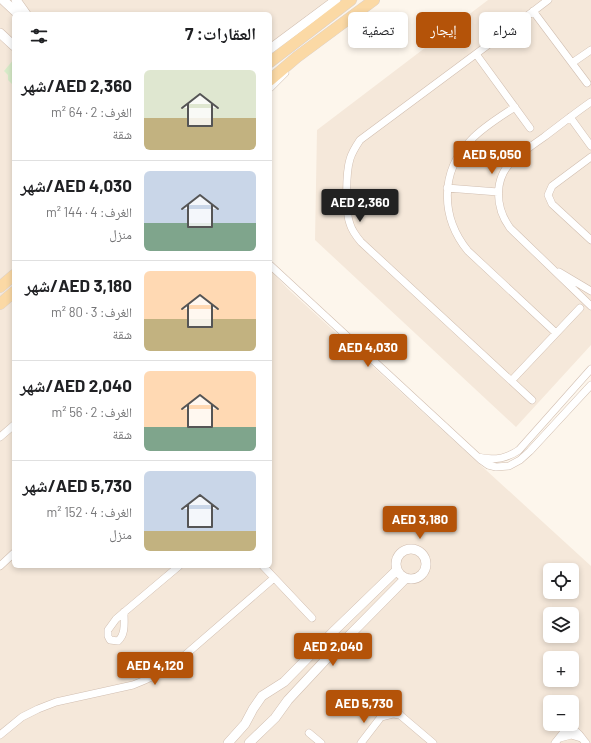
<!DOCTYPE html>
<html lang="ar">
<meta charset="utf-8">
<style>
body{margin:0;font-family:Barlow,"Noto Naskh Arabic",sans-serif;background:#f6f6f6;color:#202124;direction:rtl;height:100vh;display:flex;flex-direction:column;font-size:15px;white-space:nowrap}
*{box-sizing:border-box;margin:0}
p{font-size:13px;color:#757577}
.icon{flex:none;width:22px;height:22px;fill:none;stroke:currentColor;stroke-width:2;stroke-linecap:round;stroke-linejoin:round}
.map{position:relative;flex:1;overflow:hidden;direction:ltr}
.drawer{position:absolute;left:12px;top:12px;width:260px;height:556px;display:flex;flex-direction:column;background:#fff;border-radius:6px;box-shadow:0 2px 6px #0003;direction:rtl}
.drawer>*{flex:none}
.hud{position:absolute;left:284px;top:12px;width:247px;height:36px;direction:rtl;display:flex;gap:8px}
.buttons{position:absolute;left:543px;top:563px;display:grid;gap:8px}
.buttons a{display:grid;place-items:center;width:36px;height:36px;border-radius:6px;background:#fff;box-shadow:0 2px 6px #0003;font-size:20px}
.price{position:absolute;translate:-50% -34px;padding:0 9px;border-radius:4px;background:#b45309;color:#fff;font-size:13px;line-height:26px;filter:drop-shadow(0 1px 2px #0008)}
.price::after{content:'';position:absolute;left:50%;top:24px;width:12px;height:9px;margin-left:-6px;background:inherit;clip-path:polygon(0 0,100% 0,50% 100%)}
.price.on{background:#222;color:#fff}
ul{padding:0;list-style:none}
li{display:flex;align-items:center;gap:12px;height:100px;padding:0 16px}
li+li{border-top:1px solid #e0e0e0}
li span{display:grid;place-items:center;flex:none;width:112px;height:80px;border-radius:6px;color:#555}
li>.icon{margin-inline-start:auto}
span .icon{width:48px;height:48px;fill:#fffc;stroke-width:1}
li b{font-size:17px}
h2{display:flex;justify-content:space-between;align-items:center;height:48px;padding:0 16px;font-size:17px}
.pill{padding:0 14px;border-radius:6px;background:#fff;box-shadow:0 2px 6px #0003;font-size:14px;line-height:36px}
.pill.on{background:#b45309;color:#fff}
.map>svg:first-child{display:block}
.residential{fill:#f5e8da;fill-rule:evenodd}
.green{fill:#d8ecc9}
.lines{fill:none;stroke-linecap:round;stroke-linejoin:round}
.minor-casing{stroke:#d1beb0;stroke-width:8}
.tertiary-casing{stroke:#d1beb0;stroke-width:10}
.primary-casing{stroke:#dad1cd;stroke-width:12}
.minor{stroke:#fff;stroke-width:7}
.tertiary{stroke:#fff;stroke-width:9}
.primary{stroke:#fbd9a5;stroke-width:11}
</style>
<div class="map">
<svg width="591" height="743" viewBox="0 0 591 743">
<rect width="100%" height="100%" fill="#fdf6ec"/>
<path class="residential" d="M0,0H358L270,68V14H14V566H270V270L288,289L591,566V743H0ZM550,570H572V592H550ZM550,614H572V636H550ZM550,658H572V680H550ZM550,702H572V724H550Z
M488,0H591V345L516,427L315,240L317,130Z"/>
<path class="green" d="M14,59V86L8,80V75L4,71Z"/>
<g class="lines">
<defs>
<path id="minor" d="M533,11L587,83
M510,29L548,0
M496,39L360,140C356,146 352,152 350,159C346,172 345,211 350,224C352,231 356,236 361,242L532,400
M476,54L530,128
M572,63L591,50
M270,88L285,73
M591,102C575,113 560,125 544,137C534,144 524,151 514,159C493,178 495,207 510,228L591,306
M515,107C500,117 483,127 471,140C439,172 441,218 468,251L556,333
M570,117L591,146
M591,157L552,186L548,195L552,204L591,240
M447,188L498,192
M270,265L481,460L488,465L496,467L509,466L520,460L530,451L591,385
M559,272L591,291
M512,380L580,308
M0,437L14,425
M478,457C493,461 506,459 519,450L591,369
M0,566L14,553
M263,566L312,618
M124,612C124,622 126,634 118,641L110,640L108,636V630L116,619L179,566
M381,717L393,714L400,715
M309,733L321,743
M0,735L22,717L38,709L56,702L133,685C149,679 163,672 177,662L274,578
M560,738L571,735L581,738
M361,743L381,717L383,711L392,708L397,710L400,715L433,743
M555,743L563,733L571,729C579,731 581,738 586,743"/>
<path id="tertiary" d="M3,0L18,14
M16,0L26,14
M0,33L14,46
M270,49L336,0
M396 564a15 15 0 1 1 30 0a15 15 0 1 1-30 0Z
M228,743L245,724L253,709L262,696L284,682L335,630L397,570
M249,743L275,718L288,700L330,655L406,578"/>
<path id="primary" d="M270,62L351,0
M270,80L297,57L374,0
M0,287L14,275
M0,304L14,292"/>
</defs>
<use href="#minor" class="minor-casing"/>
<use href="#tertiary" class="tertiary-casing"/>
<use href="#primary" class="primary-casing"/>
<use href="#minor" class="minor"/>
<use href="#tertiary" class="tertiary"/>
<use href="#primary" class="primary"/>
</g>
</svg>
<div class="buttons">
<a><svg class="icon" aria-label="locate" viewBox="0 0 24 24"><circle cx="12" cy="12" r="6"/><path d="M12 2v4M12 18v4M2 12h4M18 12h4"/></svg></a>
<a><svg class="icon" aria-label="layers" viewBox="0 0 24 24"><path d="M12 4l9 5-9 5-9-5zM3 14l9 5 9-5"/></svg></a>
<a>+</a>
<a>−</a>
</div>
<b class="price" style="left:492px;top:175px">AED 5,050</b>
<b class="price on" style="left:360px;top:223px">AED 2,360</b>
<b class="price" style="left:368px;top:368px">AED 4,030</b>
<b class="price" style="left:420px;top:540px">AED 3,180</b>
<b class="price" style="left:333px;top:667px">AED 2,040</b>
<b class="price" style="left:155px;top:686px">AED 4,120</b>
<b class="price" style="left:364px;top:724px">AED 5,730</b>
<div class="hud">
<a class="pill">شراء</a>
<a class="pill on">إيجار</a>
<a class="pill">تصفية</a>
</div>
<section class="drawer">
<h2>العقارات: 7<svg class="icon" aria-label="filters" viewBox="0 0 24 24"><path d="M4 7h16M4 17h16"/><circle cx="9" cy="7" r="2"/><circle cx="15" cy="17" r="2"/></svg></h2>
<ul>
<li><span style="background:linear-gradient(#dfe7d0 60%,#c2b280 0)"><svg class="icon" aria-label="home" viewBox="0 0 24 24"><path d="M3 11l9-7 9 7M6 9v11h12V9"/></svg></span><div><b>AED 2,360/شهر</b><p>الغرف: 2 · 64 m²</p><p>شقة</p></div></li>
<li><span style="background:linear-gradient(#c9d6e8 65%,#7fa58c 0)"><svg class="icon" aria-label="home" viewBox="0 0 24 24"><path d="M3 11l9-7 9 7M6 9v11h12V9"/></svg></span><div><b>AED 4,030/شهر</b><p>الغرف: 4 · 144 m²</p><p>منزل</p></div></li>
<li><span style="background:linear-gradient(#ffd9b3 60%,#c2b280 0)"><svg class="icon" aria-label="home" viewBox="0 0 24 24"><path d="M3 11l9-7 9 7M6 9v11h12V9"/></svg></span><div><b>AED 3,180/شهر</b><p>الغرف: 3 · 80 m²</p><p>شقة</p></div></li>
<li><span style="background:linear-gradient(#ffd9b3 70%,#7fa58c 0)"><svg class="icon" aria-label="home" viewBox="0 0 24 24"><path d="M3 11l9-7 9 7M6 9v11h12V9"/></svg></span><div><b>AED 2,040/شهر</b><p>الغرف: 2 · 56 m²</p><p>شقة</p></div></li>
<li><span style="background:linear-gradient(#c9d6e8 75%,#c2b280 0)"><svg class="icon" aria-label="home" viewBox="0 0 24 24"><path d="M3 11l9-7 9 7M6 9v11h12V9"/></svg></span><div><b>AED 5,730/شهر</b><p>الغرف: 4 · 152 m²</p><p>منزل</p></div></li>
</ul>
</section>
</div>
